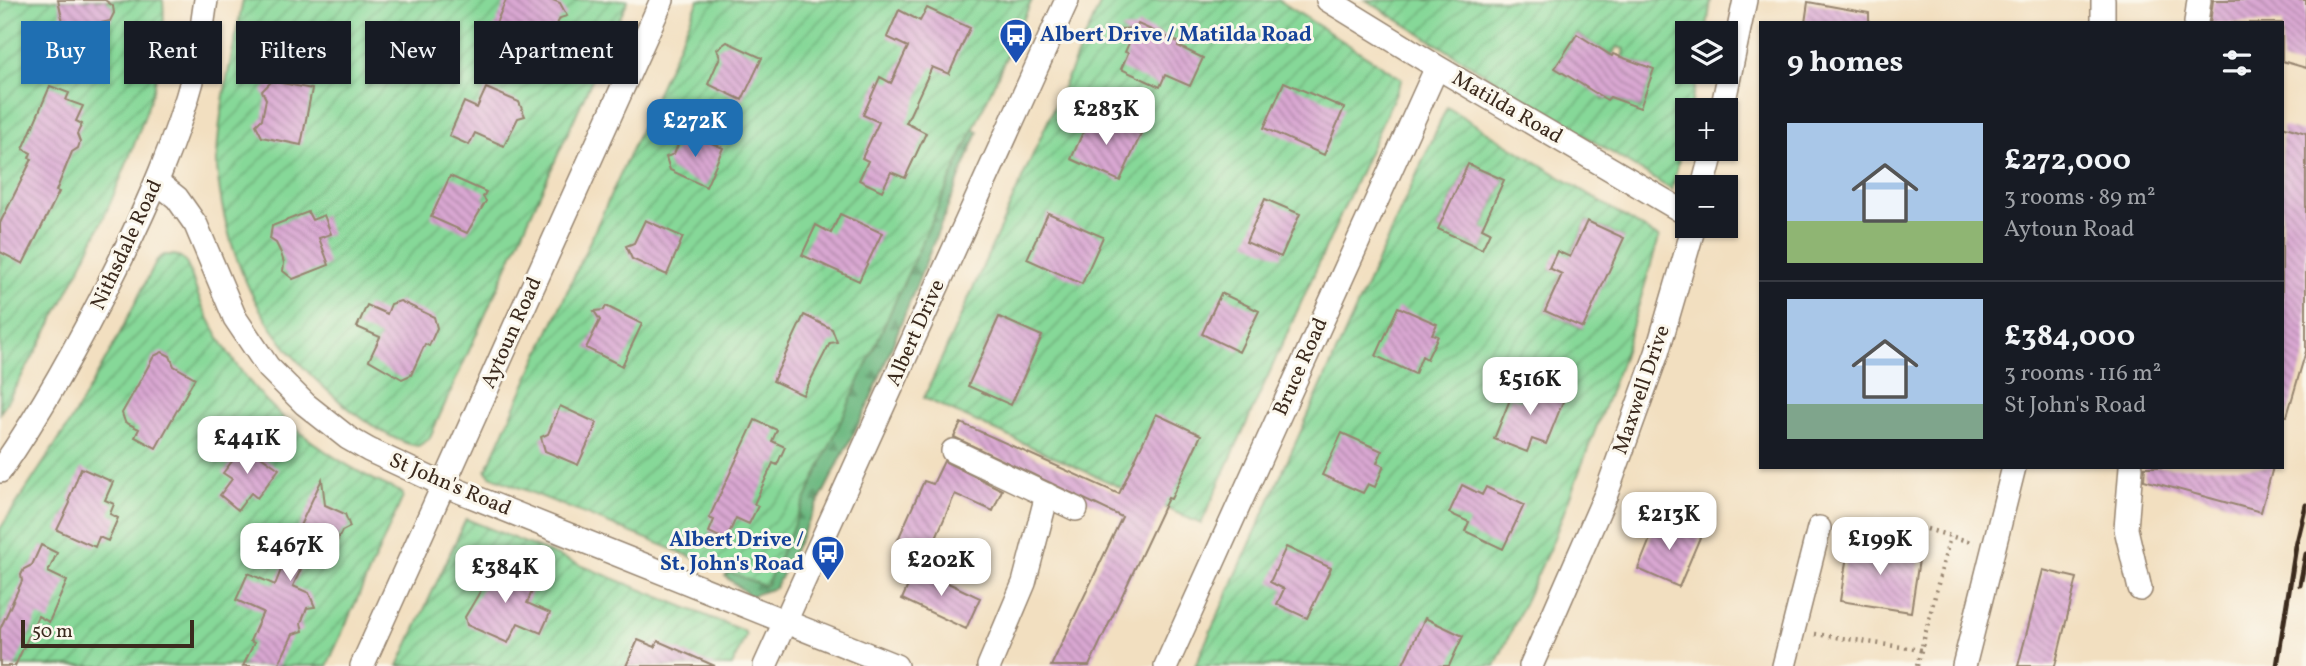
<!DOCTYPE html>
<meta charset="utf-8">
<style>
body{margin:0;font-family:Vollkorn,serif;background:#242831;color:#f1f3f6;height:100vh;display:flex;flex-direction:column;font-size:26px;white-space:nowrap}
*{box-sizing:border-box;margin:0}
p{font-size:23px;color:#9ea1a6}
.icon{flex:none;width:38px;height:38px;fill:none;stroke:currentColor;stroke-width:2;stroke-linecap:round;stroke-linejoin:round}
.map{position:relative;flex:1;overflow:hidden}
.drawer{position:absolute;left:1759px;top:21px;width:525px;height:448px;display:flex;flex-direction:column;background:#171b24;border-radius:0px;box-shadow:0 2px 5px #0004}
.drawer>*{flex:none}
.banner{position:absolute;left:21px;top:21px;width:665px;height:63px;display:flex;gap:14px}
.fabs{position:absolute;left:1675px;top:21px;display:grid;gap:14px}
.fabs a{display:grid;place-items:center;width:63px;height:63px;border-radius:0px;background:#171b24;box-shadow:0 2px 5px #0004;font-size:35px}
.scale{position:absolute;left:21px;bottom:18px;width:173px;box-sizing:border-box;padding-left:7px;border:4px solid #3b2a1e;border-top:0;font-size:19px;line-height:24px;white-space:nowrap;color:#3b2a1e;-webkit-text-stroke:5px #fbf7ec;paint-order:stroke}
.price{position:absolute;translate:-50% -60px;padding:0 16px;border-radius:14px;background:#fff;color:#222;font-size:23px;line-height:46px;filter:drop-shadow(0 2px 4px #0008)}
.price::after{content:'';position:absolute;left:50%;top:42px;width:21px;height:16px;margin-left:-10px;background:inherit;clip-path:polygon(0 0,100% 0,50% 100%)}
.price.on{background:#1f6fb2;color:#fff}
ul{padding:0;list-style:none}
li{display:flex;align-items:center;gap:21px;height:175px;padding:0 28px}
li+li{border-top:2px solid #363941}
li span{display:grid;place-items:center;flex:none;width:196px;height:140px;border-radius:0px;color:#555}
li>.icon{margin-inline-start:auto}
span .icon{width:84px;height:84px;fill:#fffc;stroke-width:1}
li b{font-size:30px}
h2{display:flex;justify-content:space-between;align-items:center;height:84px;padding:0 28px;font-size:30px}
.pill{padding:0 24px;border-radius:0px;background:#171b24;box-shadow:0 2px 5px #0004;font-size:24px;line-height:63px}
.pill.on{background:#1f6fb2;color:#fff}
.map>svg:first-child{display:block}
.forest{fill:url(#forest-firs);stroke:#54714f;stroke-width:2}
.garden{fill:url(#garden-furrows);stroke:#60815b;stroke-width:2;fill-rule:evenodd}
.building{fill:url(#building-back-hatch)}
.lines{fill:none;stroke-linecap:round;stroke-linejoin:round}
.minor-casing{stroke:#96846f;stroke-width:26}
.path{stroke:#96846f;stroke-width:4.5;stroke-dasharray:2 5;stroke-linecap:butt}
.minor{stroke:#fff;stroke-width:23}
.rail{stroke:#3b2a1e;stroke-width:5}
.labels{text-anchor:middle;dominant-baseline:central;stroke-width:6;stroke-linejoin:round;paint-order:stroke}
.transit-label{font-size:21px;font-weight:bold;fill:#164399;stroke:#fbf7ec;text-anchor:start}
.street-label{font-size:21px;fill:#3b2a1e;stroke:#fbf7ec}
</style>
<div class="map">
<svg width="2306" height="666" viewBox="0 0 2306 666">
<defs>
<pattern id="forest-firs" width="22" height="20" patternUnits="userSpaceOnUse" patternTransform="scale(1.75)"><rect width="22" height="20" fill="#6cb880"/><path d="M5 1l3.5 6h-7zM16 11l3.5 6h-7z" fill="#5a9668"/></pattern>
<pattern id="garden-furrows" width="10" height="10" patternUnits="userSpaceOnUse" patternTransform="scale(1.75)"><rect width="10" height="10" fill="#86d898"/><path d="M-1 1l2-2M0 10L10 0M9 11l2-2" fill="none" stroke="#6faf7b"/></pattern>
<pattern id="building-back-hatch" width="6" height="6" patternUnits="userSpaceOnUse" patternTransform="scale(1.75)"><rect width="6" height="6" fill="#d9a7d2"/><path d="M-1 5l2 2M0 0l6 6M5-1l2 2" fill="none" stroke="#b188aa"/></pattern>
</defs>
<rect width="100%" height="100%" fill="#fbf7ec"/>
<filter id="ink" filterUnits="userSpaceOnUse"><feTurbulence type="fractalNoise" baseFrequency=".0143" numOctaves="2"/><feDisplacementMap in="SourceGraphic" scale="14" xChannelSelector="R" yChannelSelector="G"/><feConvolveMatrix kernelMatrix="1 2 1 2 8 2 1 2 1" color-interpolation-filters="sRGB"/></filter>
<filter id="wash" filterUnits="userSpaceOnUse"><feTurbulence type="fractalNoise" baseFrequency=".00686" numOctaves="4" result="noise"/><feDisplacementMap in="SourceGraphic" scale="28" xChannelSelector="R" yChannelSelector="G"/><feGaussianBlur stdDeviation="1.57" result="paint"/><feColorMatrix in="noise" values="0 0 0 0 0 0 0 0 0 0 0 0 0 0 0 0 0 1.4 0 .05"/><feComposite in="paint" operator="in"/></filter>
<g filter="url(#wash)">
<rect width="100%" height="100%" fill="#f2dfc0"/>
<path class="forest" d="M961,118L978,132L869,403L775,588L750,596L725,576L766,542Z"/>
<path class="garden" d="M0,0H163C168,63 145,118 122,175C88,258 46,337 0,413Z
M243,0H628L429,439L418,446C390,442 349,410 328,391C270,340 237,281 222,205C220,190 216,173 217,158C219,105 233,52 243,0Z
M699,0H1032L767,584L764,586L490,476L486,471Z
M1102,0H1278L1402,79L1201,524L924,398ZM999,317L1042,336L1011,405L968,385Z
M1366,0H1711L1706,33H1687V72H1698L1690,110H1687V122L1672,190ZM1577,34L1612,56L1617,47L1625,49L1623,58L1653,69L1640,108L1610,97L1607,100L1603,99L1601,94L1555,68Z
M1447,107L1659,238L1622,360L1552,543L1495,666H1195ZM1468,164L1504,180L1482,228L1490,233L1482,249L1438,229ZM1587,221L1623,238L1582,328L1545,311L1562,274L1550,268L1570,257Z
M164,255C171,255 179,254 184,260C191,269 194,285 198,295C205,314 215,331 225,348C267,414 329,462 401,492L403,494L402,499L327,666H0V529L69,424L115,343L157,260Z
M466,519L744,631L746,635L732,666H398Z"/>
<g id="blocks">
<path class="building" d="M58,0H105L113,6L114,13L110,21L65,31Z
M506,0H553L560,3L567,16L560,18L546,47L516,33L510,46L490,37Z
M2213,0H2306V68L2282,61V23H2210Z
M1808,2L1869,13V23H1805Z
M927,8L970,28L949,74L932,67L906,123L926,133L905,178L891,172L882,191L859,180L868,161L862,158L879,122L863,115L880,77L891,83L908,47L887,37L899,10L920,21Z
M1138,24L1180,43L1178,46L1203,58L1190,86L1165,75L1160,87L1121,69L1128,53L1125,52L1130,41L1121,29L1136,28Z
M1577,34L1612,56L1613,54L1654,69L1640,108L1610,97L1607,100L1555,68Z
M727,42L762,58L742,100L708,84L720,57L717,49Z
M272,81L312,89L301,145L262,137L256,125L262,119L266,99L262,91Z
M1284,82L1344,108L1324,155L1264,128Z
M50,86L69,93L66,100L83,106L76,121L82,124L77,134L80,142L78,148L72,152L56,191L59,192L23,264L0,252V223L32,159L29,158L31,153L23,149Z
M486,88L519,102L525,116L518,118L504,146L475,133L469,145L449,136L464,102L477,108Z
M1092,112L1141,134L1120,181L1071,159Z
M2282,126L2306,133V351L2287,416H2282Z
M684,131L723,148L706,187L670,170L666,157L674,154Z
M1468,164L1504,180L1482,228L1490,232L1482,249L1438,229Z
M450,176L486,192L483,197L486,201L467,233L431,217Z
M1265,199L1300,214L1281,257L1246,242Z
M308,212L312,220L324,215L331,234L319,238L329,265L293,279L283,271L284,263L281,253L276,243L270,239L272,226Z
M1048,213L1103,237L1082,284L1027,259Z
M840,214L882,233L859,281L802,255L816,225L831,233Z
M645,220L683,237L667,275L632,259L626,246L634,243Z
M1587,221L1624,238L1583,328L1545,311L1562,274L1549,268L1557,251L1570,257Z
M1221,293L1259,311L1239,352L1202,334Z
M400,301L434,317L437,328L429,346L425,344L411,375L402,379L369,360L380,337L357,327L367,305L387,314L391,304Z
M606,306L642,324L622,366L586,348L600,320L594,311L604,310Z
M1398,307L1437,324L1432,334L1438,336L1427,359L1422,356L1415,374L1376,356Z
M804,315L832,329L837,342L830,343L803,395L773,381Z
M999,317L1042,336L1011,405L968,386Z
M162,352L170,356L174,366L195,378L156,448L135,437L139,429L125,422L122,413L154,356Z
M1529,379L1566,394L1546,444L1532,439L1527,452L1494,439L1511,397L1521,401Z
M560,406L597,423L578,465L545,451L541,437L548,434Z
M1156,414L1201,435L1171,499L1168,498L1089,666H1051L1122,517L954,437L961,423L1119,494Z
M755,420L777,430L772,441L785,447L777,465L773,463L754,504L758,506L749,524L736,518L726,540L709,532L714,520L709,518Z
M1342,433L1382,451L1377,463L1384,466L1375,487L1368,484L1363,493L1322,475Z
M257,444L258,454L279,469L257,498L251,493L238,510L220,495L232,479L223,473L244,446Z
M944,461L1002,490L993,511L955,494L927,558L896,544L924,481L933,484Z
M2145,467H2273L2261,512L2144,480Z
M81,468L113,482L105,500L114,504L110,514L118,518L108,541L99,537L95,547L57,530L70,503L69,499Z
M322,479L325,505L345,514L350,527L342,531L330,556L311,548L293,586L309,593L315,607L307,608L301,623L303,631L293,634L278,666H243L254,643L250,641L263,612L236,600L248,573L275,585L288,552L277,547L286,528L297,532Z
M1462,485L1482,495L1486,487L1524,505L1503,549L1465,531L1469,522L1449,513Z
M1659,517L1701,535L1679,587L1638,569Z
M1849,542L1920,553L1911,612L1840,601Z
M41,545L57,553L48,572L67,581L49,622L38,616L15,666H0V629L22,581L21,575L24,569L32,565Z
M1286,547L1331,568L1307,618L1277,604L1284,589L1270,582Z
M495,564L536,582L527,603L550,613L541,633L518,623L508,643L467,625L465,617L487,580L482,569Z
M916,568L980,598L966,629L902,599Z
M2043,570L2077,578L2055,666H2018Z
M1425,618L1463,636L1449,666H1402Z
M638,640L655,647L658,641L715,666H626Z"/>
</g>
</g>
<g filter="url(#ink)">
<use href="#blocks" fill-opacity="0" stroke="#96846f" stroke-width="2"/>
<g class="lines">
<defs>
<path id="minor" d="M1328,0L1437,67L1687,214
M2103,0V23
M2196,23L2199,0
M1722,110L1745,0
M157,182L177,198L196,225L235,318L268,367L305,404L348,438L369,450L444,485L896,666
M1703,187L1713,149
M953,451L1076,509
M2131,467L2126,529L2140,589
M0,471C45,406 82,338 117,267C148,204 176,141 194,74C200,50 202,24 206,0
M362,666L662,0
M765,666L1067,0
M989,666L1024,583L1047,495
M1166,666L1437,67
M1531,666L1606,494L1657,353L1694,226
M1784,666L1819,528
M1964,666L2014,467"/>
</defs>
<use href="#minor" class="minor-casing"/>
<path class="path" d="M1927,529L1974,543
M1815,634L1921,650
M1917,666L1950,537"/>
<use href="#minor" class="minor"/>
<path class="rail" d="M2300,585L2306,554
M2277,666L2296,546L2306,505"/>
</g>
</g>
<defs>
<symbol id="bus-pin" viewBox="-11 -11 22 30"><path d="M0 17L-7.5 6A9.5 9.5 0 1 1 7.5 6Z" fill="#1a4fb4" stroke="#fbf7ec"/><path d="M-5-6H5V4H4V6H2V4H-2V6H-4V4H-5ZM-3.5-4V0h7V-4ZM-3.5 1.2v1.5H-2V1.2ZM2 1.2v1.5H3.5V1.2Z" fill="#fff"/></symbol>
</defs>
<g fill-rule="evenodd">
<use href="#bus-pin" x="997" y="16" width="38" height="52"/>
<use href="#bus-pin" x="809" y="533" width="38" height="52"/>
</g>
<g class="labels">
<g class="transit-label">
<text x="1040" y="35">Albert Drive / Matilda Road</text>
<text x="804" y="540" text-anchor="end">Albert Drive /<tspan x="804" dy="24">St. John's Road</tspan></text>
</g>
<g class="street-label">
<text transform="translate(1507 108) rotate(30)">Matilda Road</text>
<text transform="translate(127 245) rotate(-65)">Nithsdale Road</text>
<text transform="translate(512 333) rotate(-66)">Aytoun Road</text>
<text transform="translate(916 333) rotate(-66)">Albert Drive</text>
<text transform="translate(1301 367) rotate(-66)">Bruce Road</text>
<text transform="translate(1642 390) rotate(-71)">Maxwell Drive</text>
<text transform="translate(450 485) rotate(23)">St John's Road</text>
</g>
</g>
</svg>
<div class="fabs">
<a><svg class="icon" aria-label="layers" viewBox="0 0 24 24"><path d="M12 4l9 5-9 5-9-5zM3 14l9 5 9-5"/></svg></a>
<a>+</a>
<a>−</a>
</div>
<div class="scale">50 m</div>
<b class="price" style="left:1106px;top:147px">£283K</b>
<b class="price on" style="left:695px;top:159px">£272K</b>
<b class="price" style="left:1530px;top:417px">£516K</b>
<b class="price" style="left:247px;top:476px">£441K</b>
<b class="price" style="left:1669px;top:552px">£213K</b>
<b class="price" style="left:1880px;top:577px">£199K</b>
<b class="price" style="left:290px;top:583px">£467K</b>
<b class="price" style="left:941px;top:598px">£202K</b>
<b class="price" style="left:505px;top:605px">£384K</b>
<div class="banner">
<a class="pill on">Buy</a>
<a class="pill">Rent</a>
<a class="pill">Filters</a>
<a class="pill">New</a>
<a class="pill">Apartment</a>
</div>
<section class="drawer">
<h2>9 homes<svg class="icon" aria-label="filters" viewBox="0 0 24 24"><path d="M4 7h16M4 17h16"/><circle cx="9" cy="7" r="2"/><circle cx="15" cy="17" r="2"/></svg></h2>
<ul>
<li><span style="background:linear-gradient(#a9c7e8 70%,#8fb573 0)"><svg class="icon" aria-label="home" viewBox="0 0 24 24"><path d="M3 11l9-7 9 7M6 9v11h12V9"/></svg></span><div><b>£272,000</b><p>3 rooms · 89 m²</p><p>Aytoun Road</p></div></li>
<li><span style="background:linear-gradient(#a9c7e8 75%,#7fa58c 0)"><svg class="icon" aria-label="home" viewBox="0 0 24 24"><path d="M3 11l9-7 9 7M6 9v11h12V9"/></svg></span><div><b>£384,000</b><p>3 rooms · 116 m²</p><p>St John's Road</p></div></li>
</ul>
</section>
</div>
